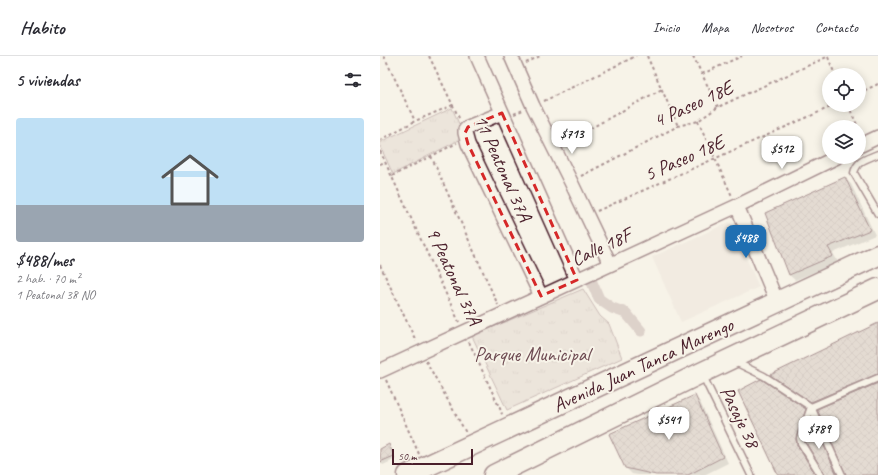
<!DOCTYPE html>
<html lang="es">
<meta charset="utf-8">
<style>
body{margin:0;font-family:Caveat,sans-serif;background:#f2f2f3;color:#2b2b33;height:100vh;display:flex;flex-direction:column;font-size:15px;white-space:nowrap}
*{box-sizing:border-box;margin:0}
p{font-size:13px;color:#7c7c81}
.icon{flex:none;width:22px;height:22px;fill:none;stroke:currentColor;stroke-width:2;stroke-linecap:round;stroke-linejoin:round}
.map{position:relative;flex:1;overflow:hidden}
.sheet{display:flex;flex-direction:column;background:#fff;width:380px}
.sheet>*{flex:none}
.tools{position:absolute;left:442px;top:12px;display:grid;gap:8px}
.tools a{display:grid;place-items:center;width:44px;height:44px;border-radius:50%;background:#fff;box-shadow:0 2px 10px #0003;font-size:20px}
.scale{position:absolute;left:12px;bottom:10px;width:81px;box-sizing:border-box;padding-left:4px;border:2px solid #4a1f2b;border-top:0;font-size:11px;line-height:14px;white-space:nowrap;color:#4a1f2b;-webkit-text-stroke:3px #f7f3e8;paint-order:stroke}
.price{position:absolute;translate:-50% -34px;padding:0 9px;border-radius:8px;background:#fff;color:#222;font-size:13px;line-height:26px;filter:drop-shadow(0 1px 2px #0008)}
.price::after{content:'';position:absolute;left:50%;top:24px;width:12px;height:9px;margin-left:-6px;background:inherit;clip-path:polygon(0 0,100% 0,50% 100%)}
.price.on{background:#1f6fb2;color:#fff}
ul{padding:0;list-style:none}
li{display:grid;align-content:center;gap:8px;height:212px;padding:0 16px}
li span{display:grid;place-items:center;height:124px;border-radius:4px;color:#555}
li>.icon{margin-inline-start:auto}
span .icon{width:72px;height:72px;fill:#fffc;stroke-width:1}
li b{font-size:17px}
h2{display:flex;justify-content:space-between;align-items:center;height:48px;padding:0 16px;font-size:17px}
header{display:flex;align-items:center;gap:24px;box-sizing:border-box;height:56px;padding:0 20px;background:#fff;border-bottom:1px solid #e1e1e2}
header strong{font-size:19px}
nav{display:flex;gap:22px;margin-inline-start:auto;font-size:14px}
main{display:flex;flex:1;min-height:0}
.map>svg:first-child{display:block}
.built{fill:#eae3da}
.park{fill:url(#park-tufts);stroke:#947a7c}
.shadow{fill:#0003}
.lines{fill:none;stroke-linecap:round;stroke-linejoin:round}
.canal{stroke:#bcaaa7;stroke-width:11}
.building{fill:url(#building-cross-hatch);stroke:#4a1f2b}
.lane-casing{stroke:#4a1f2b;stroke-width:9}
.street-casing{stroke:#4a1f2b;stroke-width:16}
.primary-casing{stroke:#4a1f2b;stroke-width:23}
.path{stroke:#4a1f2b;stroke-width:2;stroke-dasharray:3 3;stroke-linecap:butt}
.lane{stroke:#f7f3e8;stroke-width:6}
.street{stroke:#f7f3e8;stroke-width:13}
.primary{stroke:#f7f3e8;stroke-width:20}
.marked{fill:none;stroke:#d62828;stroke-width:3;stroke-dasharray:8 5;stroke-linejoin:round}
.labels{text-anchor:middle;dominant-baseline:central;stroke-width:4;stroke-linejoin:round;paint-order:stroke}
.street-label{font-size:20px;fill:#4a1f2b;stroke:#f7f3e8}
.park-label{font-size:20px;fill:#6f4c53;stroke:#f7f3e8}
</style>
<header>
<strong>Habito</strong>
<nav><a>Inicio</a><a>Mapa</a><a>Nosotros</a><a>Contacto</a></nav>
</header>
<main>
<section class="sheet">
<h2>5 viviendas<svg class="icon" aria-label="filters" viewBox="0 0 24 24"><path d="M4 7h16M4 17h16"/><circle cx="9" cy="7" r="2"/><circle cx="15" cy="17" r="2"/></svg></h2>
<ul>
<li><span style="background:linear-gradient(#bfe0f5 70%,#9aa5b1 0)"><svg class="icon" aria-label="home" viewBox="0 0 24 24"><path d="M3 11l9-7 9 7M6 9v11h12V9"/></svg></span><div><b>$488/mes</b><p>2 hab. · 70 m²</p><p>1 Peatonal 38 NO</p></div></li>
</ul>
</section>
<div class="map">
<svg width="498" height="419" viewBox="0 0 498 419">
<defs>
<pattern id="park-tufts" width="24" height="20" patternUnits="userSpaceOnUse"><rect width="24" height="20" fill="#ded4cc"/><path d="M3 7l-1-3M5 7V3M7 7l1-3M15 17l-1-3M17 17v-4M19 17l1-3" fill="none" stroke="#c0b6af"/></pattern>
<pattern id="building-cross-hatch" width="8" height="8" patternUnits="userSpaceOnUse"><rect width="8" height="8" fill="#ccbfb9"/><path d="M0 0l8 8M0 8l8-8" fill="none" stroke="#b1a49f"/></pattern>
</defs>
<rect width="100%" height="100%" fill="#f7f3e8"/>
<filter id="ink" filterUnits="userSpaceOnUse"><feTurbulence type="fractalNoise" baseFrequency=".025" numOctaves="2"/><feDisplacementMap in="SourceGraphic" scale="8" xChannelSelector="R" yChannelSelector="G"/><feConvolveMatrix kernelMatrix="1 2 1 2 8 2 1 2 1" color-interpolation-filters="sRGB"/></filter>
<g filter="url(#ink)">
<path class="built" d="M350,166L379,231L301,266L272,201Z"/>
<path class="park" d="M72,52L85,81L13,118L0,90V86Z
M203,233L220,260L229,268L242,302L127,354L92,280Z"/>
<path class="shadow" d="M465,123L471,128L495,179L453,197L458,206L415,224L409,219Z
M498,268V325L438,351L397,324L392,319Z
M315,340L320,346L348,407L324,419H258L252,418L246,412Z
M425,354L431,359L421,387L422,396L437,419H399Z
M432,365L437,370L459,419H446Z
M8,390L16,403L3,409L0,405V394Z"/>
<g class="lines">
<path class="canal" d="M211,224L219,243L232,252L246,257L261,275"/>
</g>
<path class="building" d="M465,121L490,174L448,191L453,200L409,219L385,157Z
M498,267V318L431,346L390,319Z
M381,323L426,353L416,383L417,389L436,419H398L358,335Z
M498,327V419H466L437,353Z
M315,339L343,401L308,419H276L245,412L229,378Z
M432,363L457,419H445L425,385V382Z
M9,388L14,400L0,406V393Z"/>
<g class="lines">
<defs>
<path id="lane" d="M498,98C487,103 477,104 474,117L498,158
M355,306L384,320L431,351L498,322
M323,320L371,419
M441,419L421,387L420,382L431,351L462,419"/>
<path id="street" d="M97,0L197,224
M131,0L153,50L191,126L230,208
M122,57L88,71L85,74V77L88,88L161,240
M479,90L498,81
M357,150L397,246
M0,315L357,150L457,101"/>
<path id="primary" d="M28,419L498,199
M114,419L321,317L498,233"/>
</defs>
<use href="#lane" class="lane-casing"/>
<use href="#street" class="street-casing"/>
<use href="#primary" class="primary-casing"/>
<path class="path" d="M4,0L35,65
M49,0L80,64
M267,0L298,70
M313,0L338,51
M448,1L455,19
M146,7L160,0
M322,18L362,0
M479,37L498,28
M164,45L256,0
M468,49L478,71
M134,58L143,54
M318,65L352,140
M0,84L35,65L73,49
M184,87L282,33
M0,95L79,266
M51,100L118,249
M0,108L5,106
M12,120L77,87
M201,120L298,70L318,65L338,51L449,0
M217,155L455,49
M0,209L36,285
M89,286L122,357L121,358
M46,305L85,375L87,374
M6,324L39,398"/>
<use href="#lane" class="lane"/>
<use href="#street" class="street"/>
<use href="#primary" class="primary"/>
</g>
</g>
<path d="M0 0H498V419H0ZM122,57L197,224L161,240L88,88L85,77L88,71Z" fill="#f7f3e8" fill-opacity=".55" fill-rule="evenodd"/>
<path class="marked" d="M122,57L197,224L161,240L88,88L85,77L88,71Z"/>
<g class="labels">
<g class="street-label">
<text transform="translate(313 48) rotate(-25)">4 Paseo 18E</text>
<text transform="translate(304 102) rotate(-24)">5 Paseo 18E</text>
<text transform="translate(123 112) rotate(66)">11 Peatonal 37A</text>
<text transform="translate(221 191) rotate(-25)">Calle 18F</text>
<text transform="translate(74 220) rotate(65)">9 Peatonal 37A</text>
<text transform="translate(263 309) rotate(-25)">Avenida Juan Tanca Marengo</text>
<text transform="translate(360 361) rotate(64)">Pasaje 38</text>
</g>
<g class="park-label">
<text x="152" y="298">Parque Municipal</text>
</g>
</g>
</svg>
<div class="tools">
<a><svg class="icon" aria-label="locate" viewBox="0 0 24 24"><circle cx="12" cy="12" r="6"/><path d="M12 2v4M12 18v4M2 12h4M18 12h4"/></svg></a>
<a><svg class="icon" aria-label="layers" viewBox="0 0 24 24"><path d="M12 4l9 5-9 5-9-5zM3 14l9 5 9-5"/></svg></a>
</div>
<div class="scale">50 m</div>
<b class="price" style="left:192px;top:99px">$713</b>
<b class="price" style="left:402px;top:114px">$512</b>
<b class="price on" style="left:366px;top:203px">$488</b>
<b class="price" style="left:289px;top:385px">$541</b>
<b class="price" style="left:439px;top:394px">$789</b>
</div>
</main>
